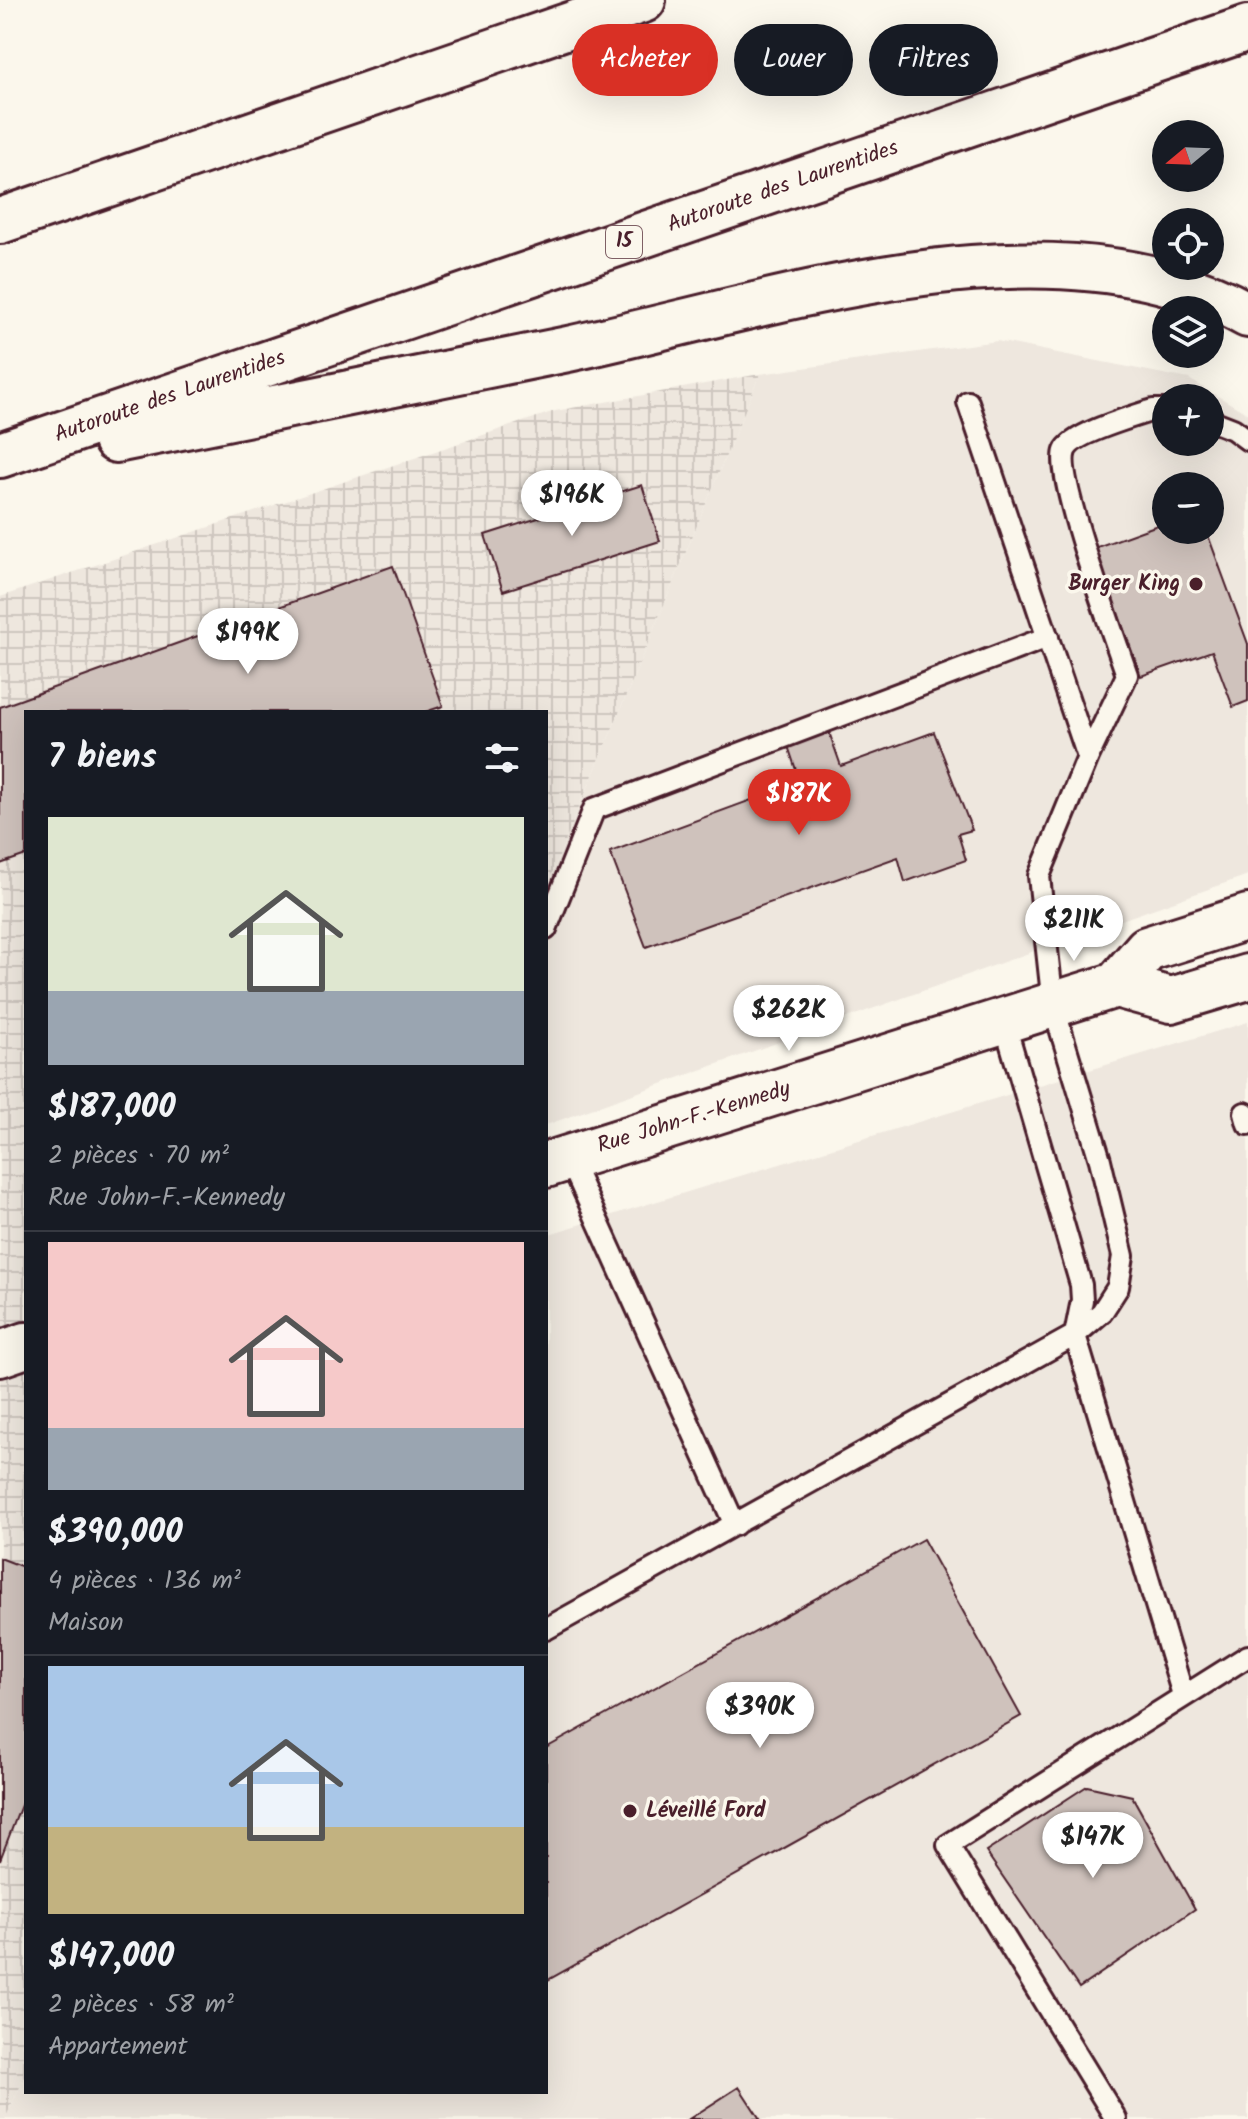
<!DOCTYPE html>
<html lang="fr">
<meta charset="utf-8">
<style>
body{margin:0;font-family:Kalam,sans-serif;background:#242831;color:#f1f3f6;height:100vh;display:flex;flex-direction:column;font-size:30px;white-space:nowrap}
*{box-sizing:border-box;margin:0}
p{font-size:26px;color:#9ea1a6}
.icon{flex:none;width:44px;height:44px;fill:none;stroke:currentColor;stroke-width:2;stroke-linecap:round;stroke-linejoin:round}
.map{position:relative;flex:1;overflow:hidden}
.details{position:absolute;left:24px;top:710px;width:524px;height:1384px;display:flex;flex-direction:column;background:#171b24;border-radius:0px;box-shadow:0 8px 32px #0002}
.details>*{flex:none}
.guide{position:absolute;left:572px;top:24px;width:556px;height:72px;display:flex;gap:16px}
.needle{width:52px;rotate:251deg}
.controls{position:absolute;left:1152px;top:120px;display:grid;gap:16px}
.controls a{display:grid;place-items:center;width:72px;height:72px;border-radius:50%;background:#171b24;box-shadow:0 8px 32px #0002;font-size:40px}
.price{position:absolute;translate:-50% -68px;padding:0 18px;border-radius:28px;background:#fff;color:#222;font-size:26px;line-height:52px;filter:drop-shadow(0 2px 4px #0008)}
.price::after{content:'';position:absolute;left:50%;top:48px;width:24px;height:18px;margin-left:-12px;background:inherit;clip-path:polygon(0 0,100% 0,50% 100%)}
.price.selected{background:#d93025;color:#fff}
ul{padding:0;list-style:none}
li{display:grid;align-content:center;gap:16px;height:424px;padding:0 24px}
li+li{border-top:2px solid #363941}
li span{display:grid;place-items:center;height:248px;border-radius:0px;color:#555}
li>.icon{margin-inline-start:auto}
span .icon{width:144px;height:144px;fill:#fffc;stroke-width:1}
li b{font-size:34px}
h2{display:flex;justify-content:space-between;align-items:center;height:96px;padding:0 24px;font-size:34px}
.tag{padding:0 28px;border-radius:36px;background:#171b24;box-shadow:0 8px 32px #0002;font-size:28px;line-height:72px}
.tag.selected{background:#d93025;color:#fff}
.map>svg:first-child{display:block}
.built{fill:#eee7de;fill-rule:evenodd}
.industrial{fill:url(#industrial-grid)}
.building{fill:#cfc2bc;stroke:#4a1f2b;stroke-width:2}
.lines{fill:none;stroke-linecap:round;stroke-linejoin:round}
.lane-casing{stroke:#4a1f2b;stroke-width:26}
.secondary-casing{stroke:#4a1f2b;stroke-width:50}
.highway-casing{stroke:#4a1f2b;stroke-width:50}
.lane{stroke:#fbf7ec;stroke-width:20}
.secondary{stroke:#fbf7ec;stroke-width:44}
.highway{stroke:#fbf7ec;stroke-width:44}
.poi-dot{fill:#4a1f2b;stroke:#fbf7ec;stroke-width:3}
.labels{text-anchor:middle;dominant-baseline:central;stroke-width:7;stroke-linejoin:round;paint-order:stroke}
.shield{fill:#fbf7ec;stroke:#7f6065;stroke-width:2}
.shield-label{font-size:20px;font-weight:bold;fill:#4a1f2b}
.street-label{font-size:22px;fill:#4a1f2b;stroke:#fbf7ec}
.poi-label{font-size:22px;font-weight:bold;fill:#4a1f2b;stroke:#fbf7ec;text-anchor:end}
</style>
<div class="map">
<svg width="1248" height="2119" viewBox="0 0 1248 2119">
<defs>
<pattern id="industrial-grid" width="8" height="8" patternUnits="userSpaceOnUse" patternTransform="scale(2)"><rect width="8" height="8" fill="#eee7de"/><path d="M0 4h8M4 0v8" fill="none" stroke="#cec6bf"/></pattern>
</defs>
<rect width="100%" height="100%" fill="#fbf7ec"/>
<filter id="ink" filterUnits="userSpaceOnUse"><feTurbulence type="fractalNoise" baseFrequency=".0125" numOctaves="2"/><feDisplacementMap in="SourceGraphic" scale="16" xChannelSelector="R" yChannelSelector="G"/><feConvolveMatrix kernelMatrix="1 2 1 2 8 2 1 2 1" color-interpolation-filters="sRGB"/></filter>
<g filter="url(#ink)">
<path class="built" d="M997,341L1189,379L1248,414V875L546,1125V888L760,374ZM1166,398H1210V442H1166ZM1166,486H1210V530H1166Z
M1248,1022V2119H5L26,2074V2092H546V1235Z"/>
<path class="industrial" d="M760,374L546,888V712H26V2074L5,2119H0V597L555,411Z"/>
<path class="building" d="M642,485L660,541L503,591L485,535Z
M1166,522V530H1206L1248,644V701L1233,707L1212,651L1141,676L1094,548Z
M393,566L443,706L425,712H26V855L0,864V707Z
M829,732L841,766L934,732L972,830L958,834L966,860L905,882L898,857L646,947L610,852L800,782L788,746Z
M923,1539L1021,1716L546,1981V1748Z
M0,1558L26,1568V1792L0,1860Z
M1087,1786L1132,1796L1195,1909L1079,1988L986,1852Z
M739,2087L760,2119H689Z"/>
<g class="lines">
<defs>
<path id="lane" d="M1210,420L1233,429L1248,440
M1088,757L1127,675C1115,639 1055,477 1065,451C1071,434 1135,416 1153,410H1166
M546,929L594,809L1048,637
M1004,1021L1081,1285L1082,1300L1075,1335L1183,1695
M1245,1113L1248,1124
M569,1158L735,1525
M546,1629L1075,1335L1102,1312L1118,1287L1123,1256L1100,1160L1053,1005L1039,876L1088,757L968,402
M1116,2119L948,1845L1248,1656"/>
<path id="secondary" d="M1116,985L1171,1000L1248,977
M546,1165L1116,985L1147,949L1248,917
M0,1354L26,1345"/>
<path id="highway" d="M0,221L643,0
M116,440C267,409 417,380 568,349C771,306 1053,205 1248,315
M0,455L1248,28"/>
</defs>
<use href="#lane" class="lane-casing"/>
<use href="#secondary" class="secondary-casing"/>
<use href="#highway" class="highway-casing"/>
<use href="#lane" class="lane"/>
<use href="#secondary" class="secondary"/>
<use href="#highway" class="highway"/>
</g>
</g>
<g class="poi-dot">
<circle cx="1196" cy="584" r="8"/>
<circle cx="630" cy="1811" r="8"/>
</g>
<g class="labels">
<rect class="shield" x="606" y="226" width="36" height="32" rx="6"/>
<g class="shield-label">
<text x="624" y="242">15</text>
</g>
<g class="street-label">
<text transform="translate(783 187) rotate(-19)">Autoroute des Laurentides</text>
<text transform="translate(170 397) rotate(-19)">Autoroute des Laurentides</text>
<text transform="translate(694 1118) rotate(-17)">Rue John-F.-Kennedy</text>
</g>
<g class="poi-label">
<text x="1180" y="584">Burger King</text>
<text x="646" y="1811" text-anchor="start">Léveillé Ford</text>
</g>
</g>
</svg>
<div class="controls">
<a><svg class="needle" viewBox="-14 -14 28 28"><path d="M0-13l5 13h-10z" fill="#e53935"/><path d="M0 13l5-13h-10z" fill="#9ea1a6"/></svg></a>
<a><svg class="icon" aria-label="locate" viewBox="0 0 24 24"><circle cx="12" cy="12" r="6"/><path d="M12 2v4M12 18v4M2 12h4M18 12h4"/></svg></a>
<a><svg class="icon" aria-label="layers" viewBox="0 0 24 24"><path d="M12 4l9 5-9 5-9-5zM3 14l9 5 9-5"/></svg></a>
<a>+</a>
<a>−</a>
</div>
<b class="price" style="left:572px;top:538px">$196K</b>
<b class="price" style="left:248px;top:676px">$199K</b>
<b class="price selected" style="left:799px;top:837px">$187K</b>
<b class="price" style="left:1074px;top:963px">$211K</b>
<b class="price" style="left:789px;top:1053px">$262K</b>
<b class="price" style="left:760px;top:1750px">$390K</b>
<b class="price" style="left:1093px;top:1880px">$147K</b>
<div class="guide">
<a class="tag selected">Acheter</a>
<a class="tag">Louer</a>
<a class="tag">Filtres</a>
</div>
<section class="details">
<h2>7 biens<svg class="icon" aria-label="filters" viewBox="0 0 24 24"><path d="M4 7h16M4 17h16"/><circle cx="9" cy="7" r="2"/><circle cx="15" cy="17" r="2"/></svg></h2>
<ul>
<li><span style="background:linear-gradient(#dfe7d0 70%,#9aa5b1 0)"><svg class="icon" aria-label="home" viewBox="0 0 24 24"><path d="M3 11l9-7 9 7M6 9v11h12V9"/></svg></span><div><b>$187,000</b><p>2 pièces · 70 m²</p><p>Rue John-F.-Kennedy</p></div></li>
<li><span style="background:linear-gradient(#f6c9c9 75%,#9aa5b1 0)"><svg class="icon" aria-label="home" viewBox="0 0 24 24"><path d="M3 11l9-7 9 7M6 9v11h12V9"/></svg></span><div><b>$390,000</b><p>4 pièces · 136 m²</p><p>Maison</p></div></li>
<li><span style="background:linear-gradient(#a9c7e8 65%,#c2b280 0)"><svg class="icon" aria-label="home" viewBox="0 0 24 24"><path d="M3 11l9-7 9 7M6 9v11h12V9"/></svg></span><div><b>$147,000</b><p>2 pièces · 58 m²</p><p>Appartement</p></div></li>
</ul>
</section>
</div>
